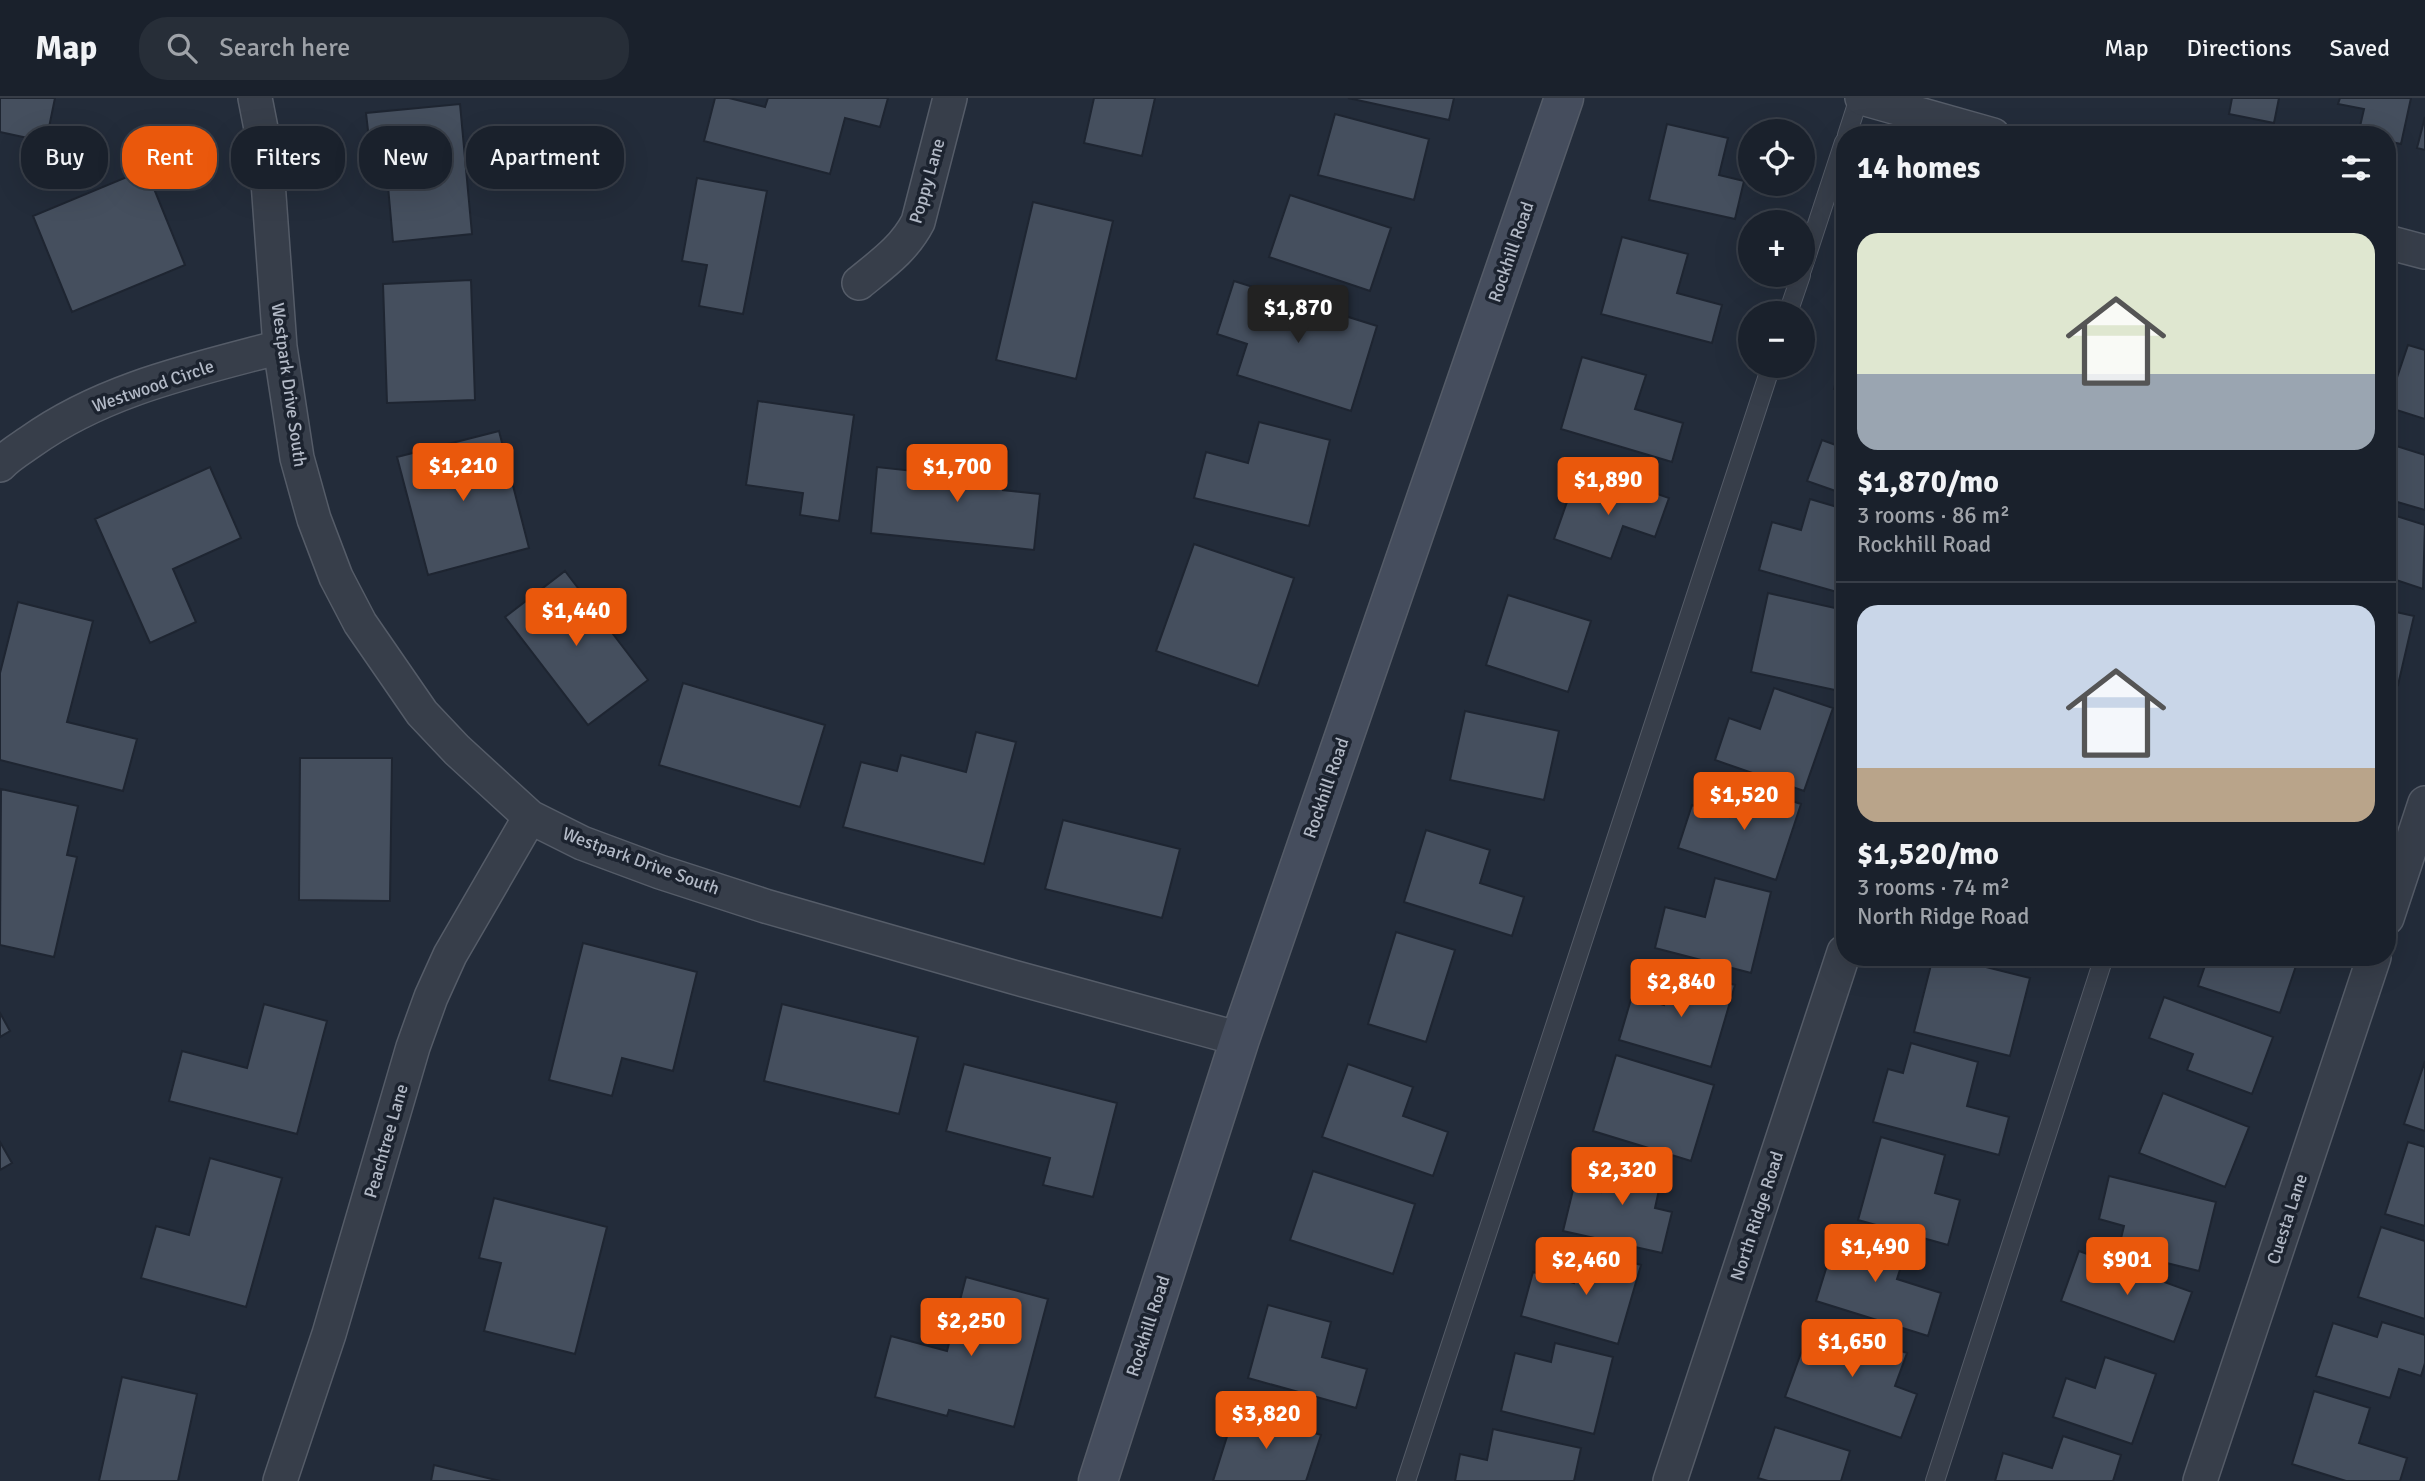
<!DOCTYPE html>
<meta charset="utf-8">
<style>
body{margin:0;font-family:Signika,sans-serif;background:#272e38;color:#f1f3f6;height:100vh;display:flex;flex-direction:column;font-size:26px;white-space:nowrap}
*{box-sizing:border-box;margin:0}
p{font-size:23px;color:#9fa3a9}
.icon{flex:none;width:38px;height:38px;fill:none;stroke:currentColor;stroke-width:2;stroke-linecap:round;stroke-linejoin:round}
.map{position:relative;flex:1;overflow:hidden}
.sheet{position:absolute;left:1836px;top:28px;width:560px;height:840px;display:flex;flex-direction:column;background:#1a212c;border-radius:28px;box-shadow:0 7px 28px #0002,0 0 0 2px #383e48}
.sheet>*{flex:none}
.banner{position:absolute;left:21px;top:28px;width:665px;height:63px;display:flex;gap:14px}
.tools{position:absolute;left:1738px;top:21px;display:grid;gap:14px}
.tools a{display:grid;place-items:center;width:77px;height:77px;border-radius:50%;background:#1a212c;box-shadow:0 7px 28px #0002,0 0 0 2px #383e48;font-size:35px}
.price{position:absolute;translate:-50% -60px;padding:0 16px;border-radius:7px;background:#ea580c;color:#fff;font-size:23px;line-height:46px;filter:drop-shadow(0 2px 4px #0008)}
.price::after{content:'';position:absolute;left:50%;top:42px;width:21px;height:16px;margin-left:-10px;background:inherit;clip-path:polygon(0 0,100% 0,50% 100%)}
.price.current{background:#222;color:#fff}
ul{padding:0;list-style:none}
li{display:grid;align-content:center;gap:14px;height:371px;padding:0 21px}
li+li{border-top:2px solid #383e48}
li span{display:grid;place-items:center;height:217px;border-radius:21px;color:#555}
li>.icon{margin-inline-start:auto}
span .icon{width:126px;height:126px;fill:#fffc;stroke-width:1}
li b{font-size:30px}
h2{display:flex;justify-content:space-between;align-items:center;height:84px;padding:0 21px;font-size:30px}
.tag{padding:0 24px;border-radius:28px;background:#1a212c;box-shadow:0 7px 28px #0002,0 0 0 2px #383e48;font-size:24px;line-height:63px}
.tag.current{background:#ea580c;color:#fff}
header{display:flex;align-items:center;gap:42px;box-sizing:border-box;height:98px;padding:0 35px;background:#1a212c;border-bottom:2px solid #383e48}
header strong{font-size:33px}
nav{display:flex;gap:38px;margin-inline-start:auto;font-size:24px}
.search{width:490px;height:63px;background:#272e38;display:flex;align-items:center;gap:18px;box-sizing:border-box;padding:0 24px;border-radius:28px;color:#9fa3a9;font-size:26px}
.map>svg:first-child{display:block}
.building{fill:#454f5e;stroke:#1e2531;stroke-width:2}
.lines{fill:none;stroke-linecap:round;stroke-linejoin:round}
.lane-casing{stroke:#555c68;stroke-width:20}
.street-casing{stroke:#555c68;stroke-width:36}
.secondary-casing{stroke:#555c68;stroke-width:41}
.lane{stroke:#373e4a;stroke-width:18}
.street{stroke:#373e4a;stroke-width:33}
.secondary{stroke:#454d5d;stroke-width:38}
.labels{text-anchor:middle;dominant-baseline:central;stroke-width:7;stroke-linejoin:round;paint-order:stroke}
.street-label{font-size:18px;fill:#b2b9c6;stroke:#1c232f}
</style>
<header>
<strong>Map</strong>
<div class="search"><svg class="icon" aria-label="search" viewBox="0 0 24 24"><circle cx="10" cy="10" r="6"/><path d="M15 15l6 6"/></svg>Search here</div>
<nav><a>Map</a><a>Directions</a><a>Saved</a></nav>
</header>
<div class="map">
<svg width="2425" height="1383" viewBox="0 0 2425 1383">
<rect width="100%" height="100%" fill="#232c3a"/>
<path class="building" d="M0,0H55L46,44L0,34Z
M715,0H729L765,9L768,0H888L880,29L845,20L830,76L704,43Z
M1094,0H1155L1142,58L1084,45Z
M1348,0H1454L1449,22Z
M2232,0H2279L2274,25L2229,16Z
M2340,0H2411L2401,46L2387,43V37H2358L2364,11L2338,6Z
M460,6L472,136L393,144L386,66L372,67L366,15Z
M1335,16L1429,41L1414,102L1318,77Z
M2425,19V52L2417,50Z
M1667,26L1728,40L1719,77L1744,83L1735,121L1649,102Z
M146,71L185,167L72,214L33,118Z
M697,80L767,93L743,216L699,208L707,167L682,163Z
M1290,97L1391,130L1370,193L1269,159Z
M1033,104L1113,123L1076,281L996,262Z
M1622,139L1688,156L1677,195L1722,207L1712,245L1601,216Z
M471,182L475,302L387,305L383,186Z
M1234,183L1377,228L1351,313L1237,277L1247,246L1217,236Z
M2408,247L2425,252V321L2387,309Z
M1844,251V293L1834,291Z
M1582,259L1646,277L1635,311L1683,325L1672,364L1561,331Z
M758,303L854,317L839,423L800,417L803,395L746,387Z
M1259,324L1330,342L1309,428L1194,400L1206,354L1248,365Z
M499,333L529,450L428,477L397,359Z
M1822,342L1844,350V396L1807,383Z
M2387,345L2425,357V412L2387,401Z
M964,348L1008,352L1003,392L1040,396L1034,452L871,435L877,369L960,378Z
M210,369L241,440L173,471L196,524L150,545L95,421Z
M1574,384L1624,401L1629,386L1669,400L1655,439L1623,428L1611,461L1554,441Z
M1810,401L1844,411V496L1759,472L1772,424L1801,432Z
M2387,415L2425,427L2423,491L2387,479Z
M1194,446L1294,480L1258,588L1156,553Z
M565,473L648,582L588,627L505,519Z
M1768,495L1844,512V594L1751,574Z
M1508,497L1591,523L1568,594L1486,567Z
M18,504L93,523L67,624L137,641L123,693L0,662V575Z
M2387,512L2414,518L2398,587L2387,584Z
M683,585L825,627L800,709L659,667Z
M1774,590L1833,610L1804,693L1715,662L1729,620L1760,631Z
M1465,613L1559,633L1544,702L1450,682Z
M976,634L1016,644L984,766L843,729L861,664L897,673L901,657L966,674Z
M300,660H392L390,803L299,802Z
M1740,686L1801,706L1776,782L1678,750L1692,707L1729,719Z
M1,691L78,708L67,757L77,759L54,859L0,847Z
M1063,722L1180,751L1162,820L1045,791Z
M1426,732L1490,752L1480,785L1524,799L1512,838L1404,804Z
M1715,780L1771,794L1751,875L1655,850L1665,809L1705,819Z
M1396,834L1455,852L1426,944L1368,926Z
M583,845L697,874L673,973L622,960L612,998L549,982Z
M1933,859H1946L2030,880L2010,958L1914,934Z
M2007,859H2039L2035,869Z
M2208,859H2299L2280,915L2198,888Z
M1675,870L1735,887L1711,969L1619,942L1632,898L1664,907Z
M2164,899L2273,939L2252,996L2187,972L2193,956L2149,940Z
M264,906L327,923L297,1036L169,1003L182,953L247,970Z
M782,906L918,939L899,1016L764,983Z
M0,915L10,933L0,939Z
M1911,945L1978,964L1967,1008L2009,1019L1999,1057L1873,1024L1888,971L1903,975Z
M1616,957L1714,987L1691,1063L1593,1033Z
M2425,963V1033L2404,1026Z
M964,966L1117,1005L1093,1099L1043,1087L1050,1060L946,1033Z
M1348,966L1413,989L1403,1018L1448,1034L1433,1078L1322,1039Z
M2163,995L2249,1029L2225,1089L2139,1055Z
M1881,1039L1945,1057L1935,1095L1960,1102L1948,1147L1858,1122Z
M0,1044L12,1065L0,1072Z
M2408,1044L2425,1049V1128L2385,1116Z
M1610,1057L1664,1069L1655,1110L1672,1114L1662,1155L1563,1133L1574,1088L1601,1094Z
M210,1060L282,1080L246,1209L141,1180L156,1128L189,1137Z
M1313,1073L1415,1106L1393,1176L1290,1142Z
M2109,1078L2216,1104L2199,1173L2118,1153L2124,1128L2099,1121Z
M494,1100L607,1129L575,1256L484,1233L501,1165L479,1160Z
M1839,1129L1907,1150L1897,1181L1941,1195L1928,1238L1816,1203Z
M2381,1129L2425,1143V1221L2358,1199Z
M1584,1150L1641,1167L1618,1246L1521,1218L1533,1174L1574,1185Z
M2079,1153L2192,1194L2174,1244L2061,1203Z
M966,1179L1048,1201L1014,1329L949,1312L947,1318L875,1299L891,1238L947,1253Z
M1268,1207L1331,1224L1322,1259L1367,1271L1356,1310L1248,1280Z
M1813,1222L1907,1255L1895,1288L1917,1296L1901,1340L1785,1299Z
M2382,1224L2425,1237V1265L2421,1278L2399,1271L2390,1300L2316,1278L2333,1225L2377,1239Z
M1555,1245L1613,1259L1594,1336L1501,1313L1515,1255L1551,1264Z
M2105,1259L2156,1276L2132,1346L2053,1319L2066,1280L2095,1290Z
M122,1279L197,1296L178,1383H99Z
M2314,1293L2370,1310L2359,1345L2407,1360L2400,1383H2346L2292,1366Z
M1236,1310L1321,1337L1306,1383H1213Z
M1775,1329L1850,1353L1841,1383H1768L1758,1380Z
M1493,1331L1581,1350L1574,1383H1455L1460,1356L1487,1362Z
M2063,1338L2121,1357L2113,1383H1995L2003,1355L2052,1370Z
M434,1367L500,1383H431Z"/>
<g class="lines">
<defs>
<path id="lane" d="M1847,37L1859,0
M1802,172L1844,44
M1788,215L1801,177
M1406,1383L1771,268
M1935,1383L2104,859"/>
<path id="street" d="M255,0L266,56L280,249L297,360L314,421L336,479L360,525L422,615L457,652L530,719L582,745L660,774L765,808L1013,879L1240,941
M1862,0L1993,37
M2387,144L2425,154
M859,185C882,166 904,151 918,124L950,0
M0,367C8,358 20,351 30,344C104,291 194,272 280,249
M2387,820L2425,705
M280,1383L329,1236L413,949L431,899L450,857L530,719
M1670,1383L1844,854
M2200,1383L2374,859"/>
<path id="secondary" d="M1098,1383L1240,941L1564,0"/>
</defs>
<use href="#lane" class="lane-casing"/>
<use href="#street" class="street-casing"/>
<use href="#secondary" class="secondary-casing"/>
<use href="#lane" class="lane"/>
<use href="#street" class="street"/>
<use href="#secondary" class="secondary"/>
</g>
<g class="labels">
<g class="street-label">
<text transform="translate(927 83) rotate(-74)">Poppy Lane</text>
<text transform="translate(1511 154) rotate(-71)">Rockhill Road</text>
<text transform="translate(289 287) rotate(82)">Westpark Drive South</text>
<text transform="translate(153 288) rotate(-19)">Westwood Circle</text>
<text transform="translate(1326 690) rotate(-71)">Rockhill Road</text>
<text transform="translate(641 763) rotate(20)">Westpark Drive South</text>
<text transform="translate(386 1043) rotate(-74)">Peachtree Lane</text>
<text transform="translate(1757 1118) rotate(-72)">North Ridge Road</text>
<text transform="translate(2287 1121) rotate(-72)">Cuesta Lane</text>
<text transform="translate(1148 1228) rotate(-72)">Rockhill Road</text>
</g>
</g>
</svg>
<div class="tools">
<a><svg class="icon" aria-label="locate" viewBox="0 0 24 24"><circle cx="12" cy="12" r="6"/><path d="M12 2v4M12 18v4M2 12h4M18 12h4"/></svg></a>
<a>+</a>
<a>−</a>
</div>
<b class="price current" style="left:1298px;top:247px">$1,870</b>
<b class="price" style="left:463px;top:405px">$1,210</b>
<b class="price" style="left:957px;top:406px">$1,700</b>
<b class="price" style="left:1608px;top:419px">$1,890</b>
<b class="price" style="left:576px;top:550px">$1,440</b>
<b class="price" style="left:1744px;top:734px">$1,520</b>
<b class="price" style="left:1681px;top:921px">$2,840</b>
<b class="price" style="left:1622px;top:1109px">$2,320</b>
<b class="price" style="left:1875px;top:1186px">$1,490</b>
<b class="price" style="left:1586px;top:1199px">$2,460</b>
<b class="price" style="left:2127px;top:1199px">$901</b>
<b class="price" style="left:971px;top:1260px">$2,250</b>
<b class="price" style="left:1852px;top:1281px">$1,650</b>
<b class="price" style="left:1266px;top:1353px">$3,820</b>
<div class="banner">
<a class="tag">Buy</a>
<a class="tag current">Rent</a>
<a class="tag">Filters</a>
<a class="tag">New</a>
<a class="tag">Apartment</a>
</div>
<section class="sheet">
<h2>14 homes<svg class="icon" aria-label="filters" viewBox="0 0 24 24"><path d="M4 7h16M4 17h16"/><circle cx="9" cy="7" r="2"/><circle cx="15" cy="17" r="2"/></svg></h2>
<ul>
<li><span style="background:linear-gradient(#dfe7d0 65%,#9aa5b1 0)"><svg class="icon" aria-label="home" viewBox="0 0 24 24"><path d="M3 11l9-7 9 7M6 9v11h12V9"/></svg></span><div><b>$1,870/mo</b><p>3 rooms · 86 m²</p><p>Rockhill Road</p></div></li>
<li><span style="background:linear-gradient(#c9d6e8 75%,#b9a48a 0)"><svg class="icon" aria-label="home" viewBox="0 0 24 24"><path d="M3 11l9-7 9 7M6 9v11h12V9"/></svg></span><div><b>$1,520/mo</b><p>3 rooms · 74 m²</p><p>North Ridge Road</p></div></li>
</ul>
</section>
</div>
